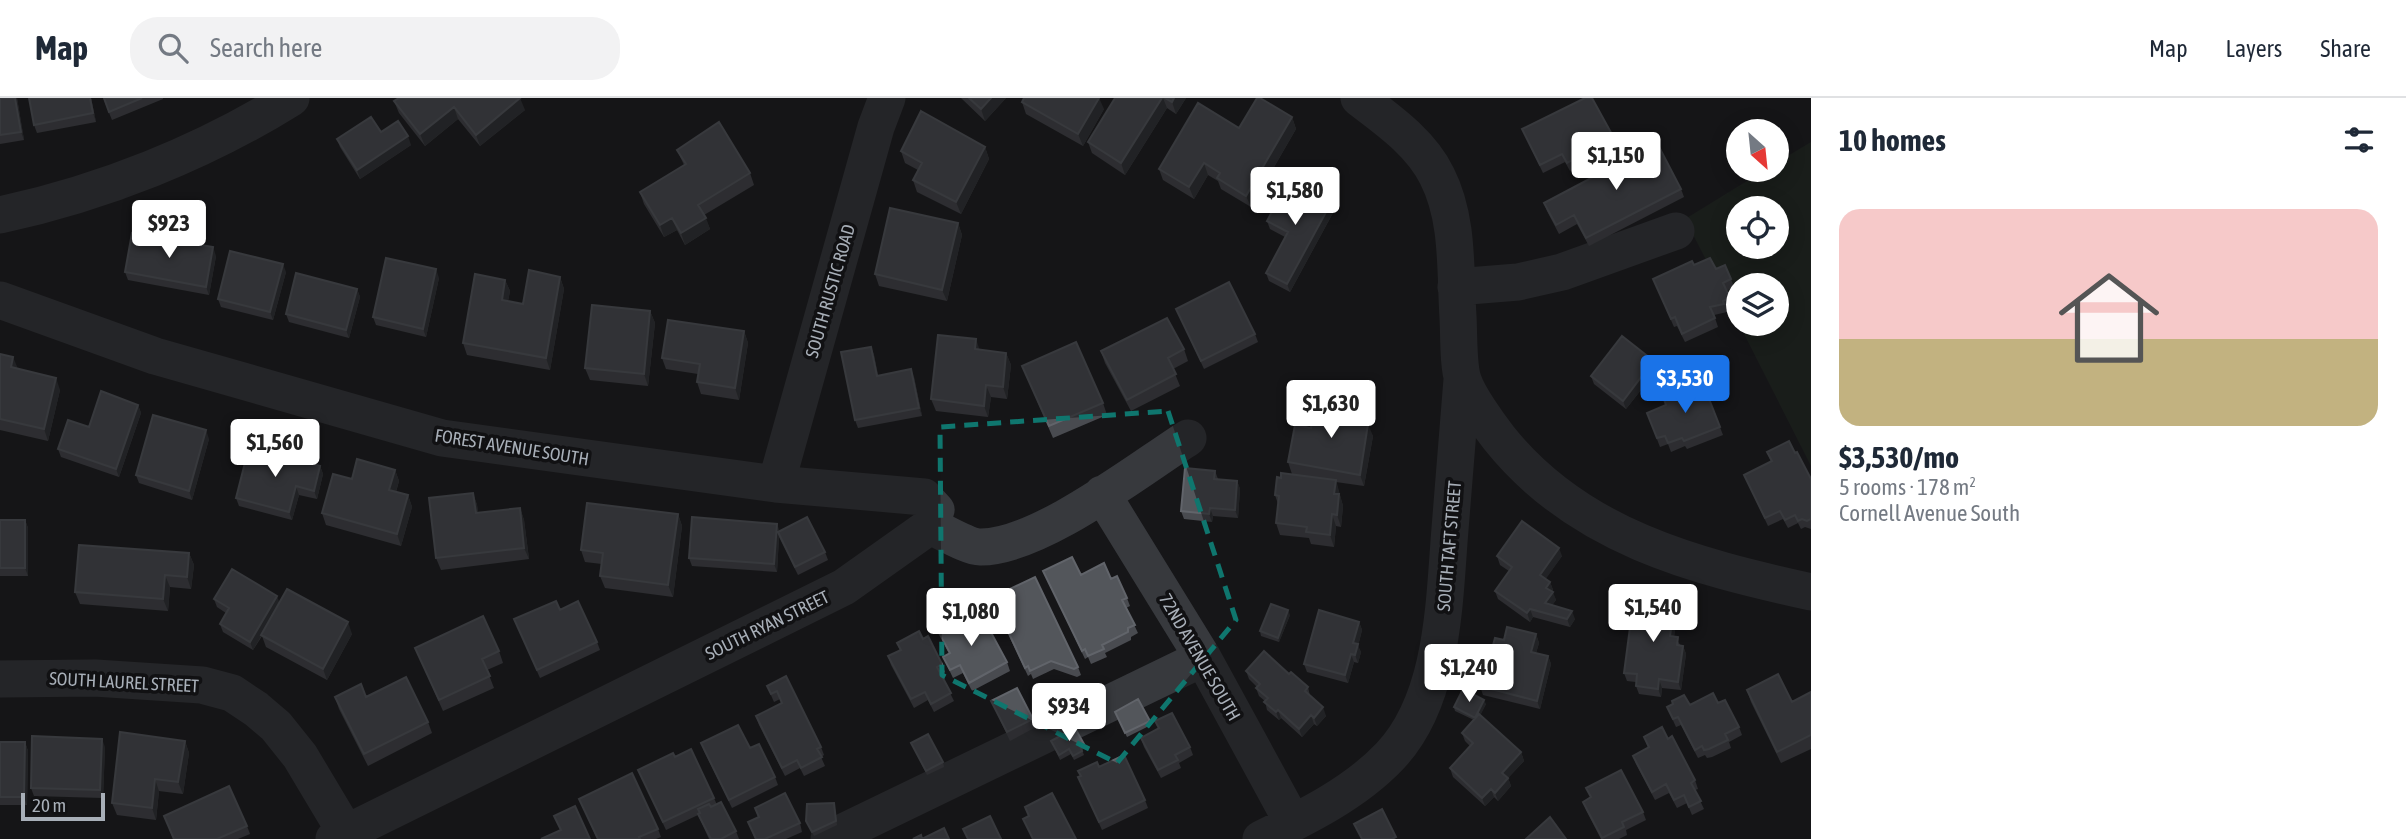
<!DOCTYPE html>
<meta charset="utf-8">
<style>
body{margin:0;font-family:"Asap Condensed",sans-serif;background:#f2f2f3;color:#1f2937;height:100vh;display:flex;flex-direction:column;font-size:26px;white-space:nowrap}
*{box-sizing:border-box;margin:0}
p{font-size:23px;color:#747a83}
.icon{flex:none;width:38px;height:38px;fill:none;stroke:currentColor;stroke-width:2;stroke-linecap:round;stroke-linejoin:round}
.map{position:relative;flex:1;overflow:hidden}
.sheet{display:flex;flex-direction:column;background:#fff;width:595px}
.sheet>*{flex:none}
.needle{width:46px;rotate:153deg}
.fabs{position:absolute;left:1726px;top:21px;display:grid;gap:14px}
.fabs a{display:grid;place-items:center;width:63px;height:63px;border-radius:50%;background:#fff;box-shadow:0 4px 18px #0003;font-size:35px}
.scale{position:absolute;left:21px;bottom:18px;width:84px;box-sizing:border-box;padding-left:7px;border:4px solid #a8afb8;border-top:0;font-size:19px;line-height:24px;white-space:nowrap;color:#a8afb8;-webkit-text-stroke:5px #111113;paint-order:stroke}
.price{position:absolute;translate:-50% -60px;padding:0 16px;border-radius:7px;background:#fff;color:#222;font-size:23px;line-height:46px;filter:drop-shadow(0 2px 4px #0008)}
.price::after{content:'';position:absolute;left:50%;top:42px;width:21px;height:16px;margin-left:-10px;background:inherit;clip-path:polygon(0 0,100% 0,50% 100%)}
.price.current{background:#1a73e8;color:#fff}
ul{padding:0;list-style:none}
li{display:grid;align-content:center;gap:14px;height:371px;padding:0 28px}
li+li{border-top:2px solid #e0e1e3}
li span{display:grid;place-items:center;height:217px;border-radius:21px;color:#555}
li>.icon{margin-inline-start:auto}
span .icon{width:126px;height:126px;fill:#fffc;stroke-width:1}
li b{font-size:30px}
h2{display:flex;justify-content:space-between;align-items:center;height:84px;padding:0 28px;font-size:30px}
header{display:flex;align-items:center;gap:42px;box-sizing:border-box;height:98px;padding:0 35px;background:#fff;border-bottom:2px solid #e0e1e3}
header strong{font-size:33px}
nav{display:flex;gap:38px;margin-inline-start:auto;font-size:24px}
.search{width:490px;height:63px;background:#f2f2f3;display:flex;align-items:center;gap:18px;box-sizing:border-box;padding:0 24px;border-radius:28px;color:#747a83;font-size:26px}
main{display:flex;flex:1;min-height:0}
.map>svg:first-child{display:block}
.green{fill:#1e261e;fill-rule:evenodd}
.lines{fill:none;stroke-linecap:round;stroke-linejoin:round}
.minor{stroke:#37393d;stroke-width:37}
.wall{fill:#494b50}
.shaded-wall{fill:#303235}
.building{fill:#53565b;stroke:#61646a;stroke-width:2}
.marked{fill:none;stroke:#0f766e;stroke-width:5;stroke-dasharray:14 9;stroke-linejoin:round}
.labels{text-anchor:middle;dominant-baseline:central;stroke-width:7;stroke-linejoin:round;paint-order:stroke}
.street-label{font-size:18px;fill:#a8afb8;stroke:#111113}
</style>
<header>
<strong>Map</strong>
<div class="search"><svg class="icon" aria-label="search" viewBox="0 0 24 24"><circle cx="10" cy="10" r="6"/><path d="M15 15l6 6"/></svg>Search here</div>
<nav><a>Map</a><a>Layers</a><a>Share</a></nav>
</header>
<main>
<div class="map">
<svg width="1811" height="741" viewBox="0 0 1811 741">
<rect width="100%" height="100%" fill="#161618"/>
<path class="green" d="M1811,44V368L1739,226H1776V187H1738V224L1685,121L1765,72H1776V65ZM1738,110H1776V149H1738Z"/>
<g class="lines">
<path class="minor" d="M1359,0C1388,22 1421,45 1437,78C1459,121 1455,173 1458,219C1459,235 1458,268 1463,282C1468,298 1489,327 1499,340C1578,439 1694,468 1811,494
M0,117C102,95 203,55 291,0
M1456,189L1518,184L1562,174L1676,133
M0,202L155,258L442,340L776,386L924,399L936,412L930,428
M776,386L876,29L887,0
M1102,396L1203,560L1293,725
M0,581L95,580L202,587L232,595L256,611L276,628L300,658L346,735
M334,741L844,489L930,428C942,433 968,449 980,449C1038,450 1138,372 1188,340
M829,741L1203,560
M1261,741C1306,719 1355,695 1390,658C1444,601 1444,504 1450,431C1454,381 1458,332 1462,282"/>
</g>
<path class="wall" d="M0,0H17L24,42L0,46Z
M29,0H91L96,24L37,35L34,27Z
M103,0H163V1L112,22Z
M961,0H1006L985,23Z
M1115,0H1186L1176,16L1167,10L1125,77L1092,55L1088,44Z
M394,3L525,12L480,48L458,21L425,48L399,15Z
M1022,4L1104,11L1083,48L1026,16Z
M1292,19L1296,31L1251,109L1221,91L1218,83L1208,77L1194,101L1163,82L1159,71L1239,30Z
M1522,31L1614,40L1617,48L1570,73L1565,64L1543,75Z
M381,34L411,47L360,81L340,49L337,41Z
M985,49L989,61L961,116L917,94L913,82L918,72L905,65L901,53Z
M677,52L750,75L754,87L704,117L710,131L685,147L677,132L664,139L644,106L640,94L684,67Z
M1681,91L1684,99L1589,148L1577,126L1559,136L1547,113L1544,105Z
M1331,105L1334,113L1290,194L1269,183L1266,175L1285,139L1270,131L1267,123Z
M958,125L962,137L947,203L879,188L875,176Z
M216,158L209,197L128,182L125,174Z
M1694,167L1716,171L1731,181L1734,189L1726,193L1733,208L1726,211L1727,214L1714,217L1718,229L1685,244L1677,228L1674,229L1653,181Z
M286,174L273,222L221,209L218,201Z
M560,179L564,191L550,272L467,257L463,245L505,182L510,193L508,203L523,206Z
M439,180L426,239L376,227L373,219Z
M357,191L360,199L349,240L289,224L286,216Z
M1176,211L1255,236L1258,244L1204,271Z
M650,213L655,225L648,288L590,282L585,270Z
M744,233L748,245L739,302L701,296L697,284L698,276L666,271L662,260Z
M871,249L874,257L878,278L914,279L922,318L858,330L855,322Z
M1184,251L1188,263L1173,271L1180,288L1131,313L1105,265L1101,253Z
M979,252L1006,255L1011,267L1007,301L991,299L988,319L936,313L931,301Z
M0,256L17,270L60,292L48,343L0,332Z
M1022,268L1103,305L1107,317L1053,340Z
M1658,273L1660,278L1653,286L1648,283L1626,311L1594,286L1591,278Z
M1702,283L1723,337L1687,351L1685,348L1671,354L1668,346L1660,349L1647,315L1666,307Z
M138,307L141,315L119,379L61,359L58,351L89,329Z
M1364,320L1363,325L1373,338L1364,388L1336,384L1343,408L1341,429L1336,428L1334,449L1311,446L1309,440L1280,437L1276,425L1278,406L1275,397L1281,380L1292,376L1288,364L1311,330Z
M209,341L192,402L139,385L136,377Z
M1767,354L1795,355L1811,381V431L1805,429L1801,431L1798,425L1788,430L1783,421L1768,428L1744,377L1771,364Z
M320,368L323,376L317,401L299,397L292,422L239,408L236,400Z
M395,372L399,383L396,394L408,397L412,409L401,448L326,427L322,415L352,381Z
M1215,373L1218,381L1237,383L1240,391L1238,420L1213,418L1212,424L1184,421L1181,413Z
M473,395L477,407L478,415L520,410L524,422L529,461L441,472L436,460Z
M678,416L682,428L673,499L605,490L600,478L602,466L585,464L581,452Z
M0,422H25L28,430V478H0Z
M779,433L825,454L828,462L798,477L779,439L777,474L692,468L689,460Z
M189,455L194,467L191,491L170,489L168,513L80,506L75,494Z
M1497,458H1562L1545,481L1550,484L1553,492L1552,494L1556,502L1552,507L1575,521L1570,529L1533,519L1530,524L1498,501L1495,493L1509,473L1500,467Z
M1043,473L1111,481L1127,500L1130,508L1126,510L1138,535L1131,539V542L1105,555L1107,559L1091,566L1088,559L1085,561Z
M995,498L1078,569L1081,577L1077,579L1054,571L1033,581L1031,576L1028,578L1009,538L1006,529L1008,528Z
M214,501L280,504L352,536L327,582L266,549L262,538L253,552L223,534L220,526L226,515L217,509Z
M560,512L597,544L600,552L540,580L514,521Z
M1678,513L1674,538L1681,548H1683L1686,556L1681,592L1662,590L1661,599L1639,596L1636,588V584L1627,583L1624,575Z
M1290,517L1279,544L1261,538L1260,533Z
M1359,524L1362,532L1358,548L1361,554L1358,565L1354,564L1348,585L1307,574L1304,566Z
M978,531L1007,564L1010,573L972,593L963,575L953,580L943,559L949,556L938,533Z
M1536,536L1539,545L1536,555L1548,558L1551,566L1540,611L1483,597L1480,588L1492,551L1504,542Z
M923,541L942,566L945,574L941,577L954,603L934,614L928,602L914,610L891,567L888,558L900,553L897,545Z
M415,550L499,553L503,565L487,572L494,590L443,613Z
M1246,573L1289,576L1308,589L1310,598L1326,618L1317,628L1314,626L1302,639L1281,620L1279,622L1267,612L1265,603L1259,598L1256,590L1257,589L1249,581Z
M786,578L821,649L824,657L821,659L825,668L804,678L800,670L785,678L759,627L756,618L782,605L780,601L774,604L767,588Z
M1747,592L1792,604L1811,594V651L1781,665L1751,604Z
M335,599H366L428,624L432,635L368,668L339,611Z
M991,603L1033,621L1036,629L1010,643Z
M1718,605L1739,629L1742,637L1729,644L1731,650L1712,659L1707,660L1705,657L1698,660L1681,627L1676,629L1667,609Z
M1486,606L1480,617L1521,654L1524,663L1508,680L1511,688L1498,703L1494,699L1485,708L1453,679L1450,670L1470,648L1465,643L1462,635L1474,622L1455,613L1454,609Z
M1115,614L1150,623L1151,627L1127,639Z
M1155,623L1190,649L1193,657L1179,665L1181,670L1161,680L1144,649L1141,640L1158,631Z
M1644,639L1668,641L1695,682L1698,691L1695,692L1704,711L1692,717L1687,705L1677,710L1669,695L1655,702L1636,666L1633,658L1648,650Z
M185,643L189,655L183,696L159,693L156,722L117,717L112,705Z
M1051,643L1084,646L1085,650L1082,652L1084,657L1074,662L1071,656L1060,662Z
M0,644H25L28,653L27,707H0Z
M701,645L750,650L775,679L778,687L732,710L704,653Z
M911,645L943,664L944,669L927,677Z
M105,649L103,700L34,698L31,690Z
M675,659L714,700L717,707L736,733L739,741H709L698,717L666,732L638,672Z
M1099,669L1145,702L1148,710L1102,732L1078,679Z
M1586,690L1643,714L1646,722L1626,732L1627,737L1619,741H1601L1586,712L1583,704L1590,699Z
M579,701L658,731L661,739L656,741H597Z
M755,710L800,725L802,734L786,741H755L748,724L758,719Z
M835,710L837,727L814,738L806,723Z
M164,718L247,728L250,736L238,741H173Z"/>
<path class="shaded-wall" d="M15,0H17L24,42L21,34Z
M90,0H91L96,24L93,15Z
M520,0L525,12L480,48L476,37Z
M991,0H1006L985,23L981,11Z
M1099,0L1104,11L1083,48L1078,36Z
M1162,0H1163L1167,10L1125,77L1121,65Z
M1174,0H1186L1176,16L1172,4Z
M454,9L458,21L425,48L420,36Z
M1292,19L1296,31L1251,109L1246,98Z
M408,38L411,47L360,81L357,72Z
M985,49L989,61L961,116L956,104Z
M1204,65L1208,77L1194,101L1189,89Z
M1331,105L1334,113L1290,194L1287,186Z
M672,120L677,132L664,139L660,127Z
M706,120L710,131L685,147L681,135Z
M958,125L962,137L947,203L942,192Z
M213,149L216,158L209,197L206,189Z
M283,166L286,174L273,222L270,214Z
M436,171L439,180L426,239L423,231Z
M560,179L564,191L550,272L546,260Z
M505,182L510,193L506,214L502,202Z
M357,191L360,199L349,240L346,232Z
M650,213L655,225L648,288L644,276Z
M744,233L748,245L739,302L735,290Z
M976,241L980,253L975,251Z
M871,249L874,257L880,286L877,278Z
M1006,255L1011,267L1007,301L1003,289Z
M13,259L18,271L11,269Z
M1655,264L1660,278L1653,286L1650,278L1653,267Z
M911,271L914,279L922,318L919,310Z
M1645,274L1648,283L1626,311L1623,303Z
M56,280L60,292L48,343L44,331Z
M986,287L991,299L988,319L984,308Z
M138,307L141,315L119,379L116,371Z
M1360,308L1364,320L1361,336L1357,324Z
M1368,326L1373,338L1364,388L1360,377Z
M206,332L209,341L192,402L189,393Z
M320,368L323,376L317,401L314,393Z
M395,372L399,383L393,404L389,392Z
M1336,382L1343,408L1341,429L1337,417L1334,396Z
M1237,383L1240,391L1238,420L1235,412Z
M296,388L299,397L292,422L289,414Z
M473,395L477,407L480,427L476,415Z
M408,397L412,409L401,448L397,436Z
M520,410L524,422L529,461L524,450Z
M1210,410L1213,418L1212,424L1209,416Z
M678,416L682,428L673,499L668,487Z
M1332,416L1336,428L1334,449L1330,437Z
M25,422L28,430V478L25,470Z
M777,426L780,434H778L779,439L777,474L774,466Z
M1559,450L1562,458L1543,485L1540,477Z
M189,455L194,467L191,491L187,479Z
M165,477L170,489L168,513L163,501Z
M1550,484L1553,492L1549,498L1546,490Z
M1553,494L1556,502L1548,513L1545,505Z
M277,498L280,506L253,552L250,544Z
M1675,504L1678,513L1673,546L1670,538Z
M1530,511L1533,519L1530,524L1527,515Z
M1288,512L1290,517L1279,544L1278,540Z
M1572,513L1575,521L1570,529L1567,521Z
M348,524L352,536L327,582L323,571Z
M1359,524L1362,532L1358,548L1361,554L1358,565L1355,557L1353,545Z
M1536,536L1539,545L1534,562L1531,554Z
M1683,548L1686,556L1681,592L1678,584Z
M1351,556L1354,564L1348,585L1345,577Z
M1548,558L1551,566L1540,611L1537,603Z
M1659,581L1662,590L1661,599L1658,591Z
M1484,602L1486,606L1477,624L1475,620Z
M1323,609L1326,618L1317,628L1314,620Z
M1278,612L1281,620L1279,622L1276,614Z
M1311,617L1314,626L1302,639L1299,631Z
M102,641L105,649L103,700L100,692Z
M185,643L189,655L183,696L178,684Z
M25,644L28,653L27,707L24,699Z
M1521,654L1524,663L1508,680L1511,688L1498,703L1495,695L1502,675Z
M155,681L159,693L156,722L152,710Z
M1491,691L1494,699L1485,708L1482,700Z"/>
<path class="building" d="M0,0H15L21,34L0,37Z
M29,0H90L93,15L34,27Z
M104,0H142L109,14Z
M399,0H520L476,37L454,9L420,36L394,3Z
M969,0H991L981,11Z
M1024,0H1099L1078,36L1022,4Z
M1115,0H1162L1121,65L1088,44Z
M1165,0H1174L1172,4Z
M1257,0H1260L1292,19L1246,98L1217,80L1220,75L1204,65L1189,89L1159,71L1198,5L1239,30Z
M1585,0H1592L1614,40L1567,65L1562,56L1540,67L1522,31Z
M921,13L985,49L956,104L913,82L922,65L901,53Z
M371,19L381,34L398,23L408,38L357,72L337,41Z
M719,24L750,75L698,107L706,120L681,135L672,120L660,127L640,94L686,66L677,52Z
M1657,45L1681,91L1586,140L1574,117L1556,127L1544,105Z
M1289,82L1331,105L1287,186L1266,175L1288,134L1267,123Z
M890,110L958,125L942,192L875,176Z
M132,135L213,149L206,189L125,174Z
M230,153L283,166L270,214L218,201Z
M386,160L436,171L423,231L373,219Z
M1710,160L1716,171L1725,167L1731,181L1723,185L1730,200L1723,203L1724,206L1710,209L1715,220L1682,236L1675,219L1671,221L1653,181L1692,163L1694,167Z
M529,172L560,179L546,260L463,245L475,176L505,182L502,202L523,206Z
M296,175L357,191L346,232L286,216Z
M1229,184L1255,236L1201,263L1176,211Z
M592,207L650,213L644,276L585,270Z
M1167,220L1184,251L1168,260L1176,276L1127,302L1101,253Z
M668,222L744,233L735,290L697,284L700,266L662,260Z
M938,237L976,241L975,251L1006,255L1003,289L986,287L984,308L931,301Z
M1622,238L1655,264L1653,267L1657,270L1650,278L1645,274L1623,303L1591,278Z
M1076,244L1103,305L1049,328L1022,268Z
M871,249L877,278L911,271L919,310L855,322L841,254Z
M0,256L13,259L11,269L56,280L44,331L0,321Z
M1702,283L1720,329L1684,343L1682,340L1668,345L1665,338L1657,340L1647,315L1666,307L1663,298Z
M101,293L138,307L116,371L58,351L68,322L89,329Z
M1334,304L1360,308L1357,324L1368,326L1360,377L1288,364L1295,327L1311,330L1314,312L1320,313L1321,306L1334,308Z
M153,317L206,332L189,393L136,377Z
M1789,343L1795,355L1797,354L1811,381V421L1807,423L1802,421L1798,423L1795,417L1785,422L1780,413L1765,420L1744,377L1772,363L1767,354Z
M249,349L320,368L314,393L296,388L289,414L236,400Z
M357,361L395,372L389,392L408,397L397,436L322,415L333,376L352,381Z
M1185,370L1215,373L1214,381L1237,383L1235,412L1210,410L1209,416L1181,413Z
M1281,375L1336,382L1334,396H1339L1337,417L1332,416L1330,437L1306,434L1307,429L1276,425L1279,398L1275,397L1277,379L1281,380Z
M473,395L476,415L520,410L524,450L436,460L429,400Z
M587,405L678,416L668,487L600,478L603,455L581,452Z
M692,419L777,426L774,466L689,460Z
M807,419L825,454L795,469L778,434Z
M0,422H25V470H0Z
M1522,423L1559,450L1540,477L1550,484L1546,490L1553,494L1545,505L1572,513L1567,521L1530,511L1527,515L1495,493L1512,469L1497,458Z
M79,447L189,455L187,479L165,477L163,501L75,494Z
M1072,459L1081,477L1104,465L1111,481L1117,478L1127,500L1122,502L1135,527L1128,530V534L1102,547L1104,551L1088,558L1085,551L1082,553L1043,473Z
M232,471L277,498L250,544L220,526L229,510L214,501Z
M1035,479L1078,569L1074,571L1051,563L1030,573L1028,568L1025,570L1006,529L1009,527L995,498Z
M287,491L348,524L323,571L261,537Z
M1634,499L1675,504L1670,538L1678,539L1677,547L1683,548L1678,584L1659,581L1658,591L1636,588L1637,576L1624,575Z
M556,503L560,512L578,503L597,544L537,572L514,521Z
M1271,506L1288,512L1278,540L1260,533Z
M1319,512L1359,524L1353,545L1358,546L1355,557L1351,556L1345,577L1304,566Z
M970,515L978,531L987,527L1007,564L969,585L960,567L950,572L943,559L950,555L938,533Z
M483,518L499,553L482,561L490,578L439,602L415,550Z
M1507,529L1536,536L1531,554L1548,558L1537,603L1480,588L1490,552L1492,551L1495,540L1504,542Z
M919,533L923,541L928,538L942,566L937,569L951,595L931,606L925,594L911,601L888,558L901,552L897,545Z
M1264,553L1289,576L1291,574L1308,589L1305,593L1323,609L1314,620L1311,617L1299,631L1278,612L1276,614L1264,604L1268,600L1256,590L1260,586L1246,573Z
M1778,576L1792,604L1811,594V637L1777,654L1747,592Z
M786,578L821,649L817,651L822,659L801,670L797,662L782,670L756,618L782,605L777,593L771,596L767,588Z
M406,579L428,624L364,656L335,599L361,586L366,599Z
M1017,590L1033,621L1007,634L991,603Z
M1463,591L1484,602L1475,620L1454,609Z
M1713,595L1718,605L1725,602L1739,629L1725,636L1728,642L1709,651L1704,652L1702,648L1695,652L1678,619L1673,621L1667,609L1673,606L1672,603L1684,597L1690,607Z
M1138,601L1150,623L1125,635L1115,614Z
M1172,615L1190,649L1175,657L1178,662L1158,672L1141,640L1159,630L1155,623Z
M1479,616L1521,654L1502,675L1508,680L1495,695L1491,691L1482,700L1450,670L1473,645L1462,635Z
M738,627L750,650L759,646L775,679L729,702L701,645Z
M1662,629L1668,641L1672,638L1695,682L1691,685L1701,703L1689,709L1684,697L1674,702L1666,686L1652,694L1633,658L1649,649L1644,639Z
M1075,630L1084,646L1080,648L1082,653L1073,658L1069,651L1059,657L1051,643Z
M120,634L185,643L178,684L155,681L152,710L112,705Z
M928,636L943,664L926,673L911,645Z
M32,638L102,641L100,692L31,690Z
M0,644H25L24,699H0Z
M691,651L714,700L663,724L638,672L673,655L675,659Z
M1124,657L1145,702L1099,724L1078,679L1081,678L1078,673L1097,664L1099,669Z
M1621,672L1643,714L1622,724L1624,729L1602,740L1583,704L1591,699L1586,690Z
M632,675L658,731L639,739L640,741H598L579,701Z
M229,688L247,728L217,741H174L164,718Z
M785,695L800,725L765,741H756L748,724L759,719L755,710Z
M1052,695L1076,741H1033L1023,721L1029,718L1025,709Z
M721,704L736,733L721,741H711L698,716L700,715L698,711L709,706L711,709Z
M834,705L836,723L812,734L806,723L807,706Z
M575,708L590,741H541L561,732L554,718Z
M1382,711L1396,739L1392,741H1362L1354,726Z
M990,718L1001,741H968L963,731Z
M1550,719L1566,741H1526Z
M944,730L949,741H913L921,737L922,741Z"/>
<path d="M0 0H1811V741H0ZM1168,313L1236,522L1117,665L942,577L940,329Z" fill="#161618" fill-opacity=".55" fill-rule="evenodd"/>
<path class="marked" d="M1168,313L1236,522L1117,665L942,577L940,329Z"/>
<g class="labels">
<g class="street-label">
<text transform="translate(830 193) rotate(-74)">SOUTH RUSTIC ROAD</text>
<text transform="translate(512 349) rotate(9)">FOREST AVENUE SOUTH</text>
<text transform="translate(1449 448) rotate(-85)">SOUTH TAFT STREET</text>
<text transform="translate(767 527) rotate(-26)">SOUTH RYAN STREET</text>
<text transform="translate(1200 559) rotate(60)">72ND AVENUE SOUTH</text>
<text transform="translate(124 584) rotate(3)">SOUTH LAUREL STREET</text>
</g>
</g>
</svg>
<div class="fabs">
<a><svg class="needle" viewBox="-14 -14 28 28"><path d="M0-13l5 13h-10z" fill="#e53935"/><path d="M0 13l5-13h-10z" fill="#747a83"/></svg></a>
<a><svg class="icon" aria-label="locate" viewBox="0 0 24 24"><circle cx="12" cy="12" r="6"/><path d="M12 2v4M12 18v4M2 12h4M18 12h4"/></svg></a>
<a><svg class="icon" aria-label="layers" viewBox="0 0 24 24"><path d="M12 4l9 5-9 5-9-5zM3 14l9 5 9-5"/></svg></a>
</div>
<div class="scale">20 m</div>
<b class="price" style="left:1616px;top:94px">$1,150</b>
<b class="price" style="left:1295px;top:129px">$1,580</b>
<b class="price" style="left:169px;top:162px">$923</b>
<b class="price current" style="left:1685px;top:317px">$3,530</b>
<b class="price" style="left:1331px;top:342px">$1,630</b>
<b class="price" style="left:275px;top:381px">$1,560</b>
<b class="price" style="left:1653px;top:546px">$1,540</b>
<b class="price" style="left:971px;top:550px">$1,080</b>
<b class="price" style="left:1469px;top:606px">$1,240</b>
<b class="price" style="left:1069px;top:645px">$934</b>
</div>
<section class="sheet">
<h2>10 homes<svg class="icon" aria-label="filters" viewBox="0 0 24 24"><path d="M4 7h16M4 17h16"/><circle cx="9" cy="7" r="2"/><circle cx="15" cy="17" r="2"/></svg></h2>
<ul>
<li><span style="background:linear-gradient(#f6c9c9 60%,#c2b280 0)"><svg class="icon" aria-label="home" viewBox="0 0 24 24"><path d="M3 11l9-7 9 7M6 9v11h12V9"/></svg></span><div><b>$3,530/mo</b><p>5 rooms · 178 m²</p><p>Cornell Avenue South</p></div></li>
</ul>
</section>
</main>
